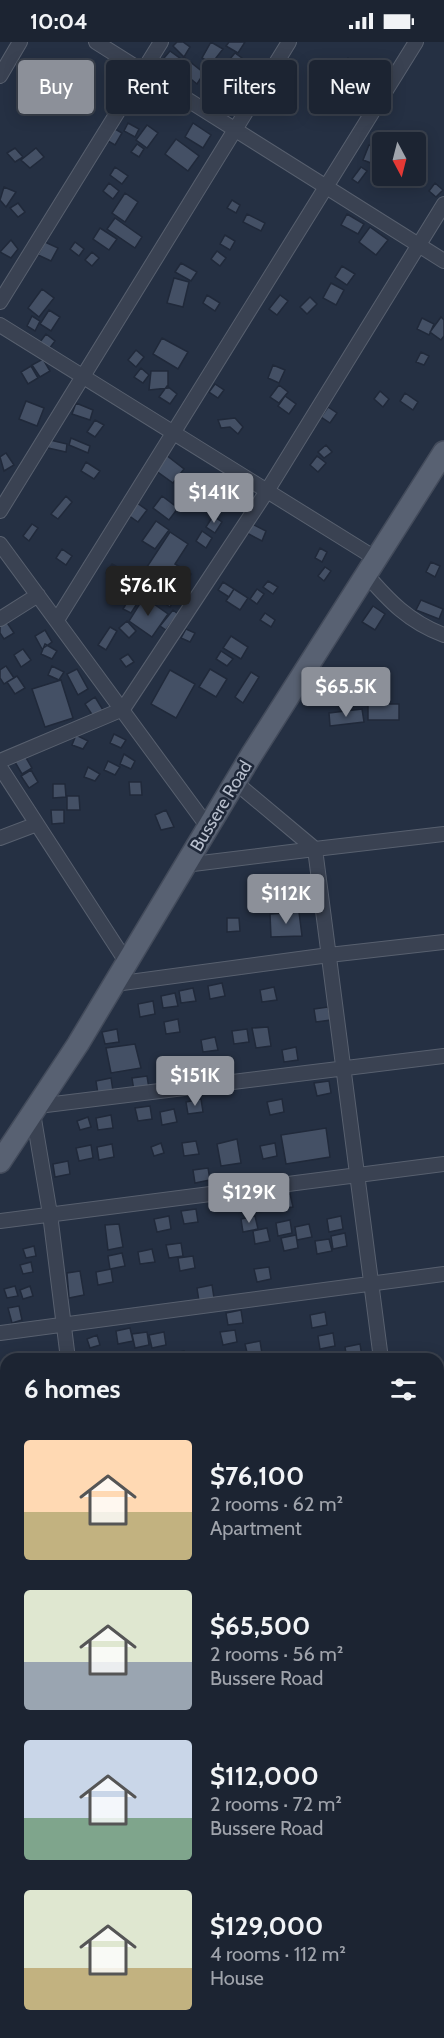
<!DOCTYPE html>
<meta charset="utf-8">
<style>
body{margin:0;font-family:Cabin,sans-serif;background:#29303e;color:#f1f3f6;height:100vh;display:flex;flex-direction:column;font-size:22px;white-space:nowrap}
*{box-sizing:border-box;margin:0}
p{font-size:20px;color:#a0a4ac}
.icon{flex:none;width:33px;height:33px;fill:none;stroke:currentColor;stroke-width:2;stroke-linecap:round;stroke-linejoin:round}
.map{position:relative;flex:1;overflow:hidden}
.details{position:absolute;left:0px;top:1311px;width:444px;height:686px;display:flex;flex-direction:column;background:#1c2432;border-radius:18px 18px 0 0;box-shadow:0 3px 15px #0003,0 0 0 2px #3a414d}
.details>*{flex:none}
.hud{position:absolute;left:18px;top:18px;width:408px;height:54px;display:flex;gap:12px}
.needle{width:39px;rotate:173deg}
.tools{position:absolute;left:372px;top:90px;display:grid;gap:12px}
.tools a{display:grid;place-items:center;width:54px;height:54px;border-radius:6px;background:#1c2432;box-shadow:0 3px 15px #0003,0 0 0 2px #3a414d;font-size:30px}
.price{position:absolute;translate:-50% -51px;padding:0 14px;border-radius:6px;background:#8c9099;color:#fff;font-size:20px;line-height:39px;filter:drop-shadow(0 2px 3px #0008)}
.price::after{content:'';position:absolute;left:50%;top:36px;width:18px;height:14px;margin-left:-9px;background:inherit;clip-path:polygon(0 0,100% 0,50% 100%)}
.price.selected{background:#222;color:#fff}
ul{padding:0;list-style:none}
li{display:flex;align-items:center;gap:18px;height:150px;padding:0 24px}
li span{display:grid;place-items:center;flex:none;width:168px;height:120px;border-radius:6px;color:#555}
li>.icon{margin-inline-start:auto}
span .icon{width:72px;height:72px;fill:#fffc;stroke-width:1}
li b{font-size:26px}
h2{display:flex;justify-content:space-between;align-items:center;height:72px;padding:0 24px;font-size:26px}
.chip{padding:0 21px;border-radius:6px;background:#1c2432;box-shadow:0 3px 15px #0003,0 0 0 2px #3a414d;font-size:21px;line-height:54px}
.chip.selected{background:#8c9099;color:#fff}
.status{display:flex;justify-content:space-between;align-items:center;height:42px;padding:0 30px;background:#1c2432;direction:ltr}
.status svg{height:16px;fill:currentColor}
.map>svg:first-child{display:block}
.building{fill:#445065;stroke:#20293a;stroke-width:1.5}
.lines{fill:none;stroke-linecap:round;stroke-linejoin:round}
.minor-casing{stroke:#58606f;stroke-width:16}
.primary-casing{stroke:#434b5b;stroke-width:24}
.minor{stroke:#3a4252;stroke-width:14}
.primary{stroke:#586172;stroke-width:21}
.labels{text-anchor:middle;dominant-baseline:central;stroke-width:5;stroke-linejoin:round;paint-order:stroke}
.street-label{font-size:18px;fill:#b7becc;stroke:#1e2738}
</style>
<div class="status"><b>10:04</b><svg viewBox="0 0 49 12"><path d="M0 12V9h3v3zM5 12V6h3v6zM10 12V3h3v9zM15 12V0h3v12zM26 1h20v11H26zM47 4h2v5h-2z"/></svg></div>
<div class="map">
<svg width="444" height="1996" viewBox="0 0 444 1996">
<rect width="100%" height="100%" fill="#253043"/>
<path class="building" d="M177,0H183L190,5L184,15L173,4Z
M211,0L223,7L212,21L202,16Z
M229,0H245L238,11L226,4Z
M170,9L181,17L175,27L164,16Z
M235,11L246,19L239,29L229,18Z
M184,15L204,31L197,42L176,25Z
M348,16L358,24L351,33L341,25Z
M42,20L50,29L42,34L35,25Z
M87,23L94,32L87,37L79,27Z
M336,39L344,46L337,54L329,46Z
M357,40L366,49L357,57L349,48Z
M51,43L59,52L51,57L43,48Z
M128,81L139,87L135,95L124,89Z
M193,81L211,93L203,106L185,95Z
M147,83L158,91L147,106L136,98Z
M115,87L122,91L115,103L108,99Z
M176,97L199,114L188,129L165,112Z
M137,102L144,107L139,115L131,110Z
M369,103L377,106L371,121L363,118Z
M15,106L23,115L15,120L7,111Z
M36,106L44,115L30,126L21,118Z
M115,125L128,134L122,142L110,133Z
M361,125L367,129L358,141L352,137Z
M109,141L119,149L113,157L103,149Z
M435,141L443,148L436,155L429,149Z
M4,145L16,150L6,165L0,158Z
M125,151L138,160L125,180L112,171Z
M232,158L240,163L236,171L227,166Z
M18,161L25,170L18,175L10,166Z
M247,172L265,181L261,189L243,180Z
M347,172L364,182L358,192L341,183Z
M115,176L142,195L135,206L107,187Z
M370,185L388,198L376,213L359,200Z
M100,186L117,197L109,208L93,197Z
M225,193L235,199L230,208L220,202Z
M11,198L18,207L11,216L0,210Z
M45,200L58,206L51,219L38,213Z
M75,200L84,207L79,214L70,207Z
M217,209L226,216L220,224L211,217Z
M92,210L99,216L92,224L85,218Z
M181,221L197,230L191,239L175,230Z
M342,224L355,232L347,243L335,235Z
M174,236L189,240L183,265L167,261Z
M331,241L344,248L336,263L323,256Z
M42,247L54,256L39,275L28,266Z
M207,253L220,261L215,269L203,261Z
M280,253L288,259L277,273L269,267Z
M310,255L317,262L307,272L300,265Z
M49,268L60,275L51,289L40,282Z
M32,274L40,279L35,289L27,284Z
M441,275L444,278V294L441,298L430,290Z
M422,276L434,282L429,293L417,287Z
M46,292L55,299L49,307L40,300Z
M162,296L188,310L178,327L153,312Z
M136,308L144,315L136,325L128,318Z
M421,310L429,314L424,323L416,320Z
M43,317L50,329L40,335L32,323Z
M273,323L285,328L279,341L268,336Z
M31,324L38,336L28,342L21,330Z
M141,326L149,333L143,341L134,335Z
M151,329H168V346L149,348Z
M215,342L224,348L218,356L209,350Z
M279,343L288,350L279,361L270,355Z
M167,344L177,352L170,362L159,355Z
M380,349L389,357L383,365L374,357Z
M405,351L418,360L413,368L400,359Z
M285,354L296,362L289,372L278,364Z
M26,359L44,366L37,384L19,377Z
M76,361L93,368L90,378L72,372Z
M328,365L337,371L330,381L321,375Z
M235,376L243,385L238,392L230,385L221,386L218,378Z
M95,378L104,383L95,395L87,390Z
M71,396L90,404L88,411L69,403Z
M50,398L67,402L66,410L48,406Z
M326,403L332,410L324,416L318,410Z
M6,411L14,423L4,429L0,415Z
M166,413L184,427L173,441L155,428Z
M317,414L326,421L318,430L310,423Z
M86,420L100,429L94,437L81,429Z
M66,454L72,460L58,477L51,472Z
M162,454L178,466L169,478L153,466Z
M137,461L147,468L138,480L128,473Z
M213,474L222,480L215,491L206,485Z
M156,479L169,488L155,507L142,499Z
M250,481L266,489L262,499L245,490Z
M32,482L38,486L29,499L23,494Z
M202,489L212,496L206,506L196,499Z
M170,490L188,502L175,522L191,532L170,565L154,554L159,545L141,534Z
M320,506L327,510L322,520L315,516Z
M62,507L72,514L66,523L56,516Z
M431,520L440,524L435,535L426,530Z
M112,522L138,537L132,546L106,531Z
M325,525L331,529L324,539L318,534Z
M137,537L153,545L149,554L132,546Z
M268,539L278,545L273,552L263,545Z
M223,540L234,547L229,555L218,548Z
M234,547L248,556L240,568L226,559Z
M257,547L264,552L257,562L250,557Z
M132,552L140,557L131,571L123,567Z
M144,555L168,572L152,595L129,579Z
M421,558L443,567L439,577L416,568Z
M373,564L385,572L375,588L362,580Z
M173,568L178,572L166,588L160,584Z
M265,571L275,578L271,585L260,578Z
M6,579L14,591L4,597L0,591V583Z
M127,579L136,589L129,596L119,586Z
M110,585L117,589L106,608L98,603Z
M186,587L195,591L190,600L181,596Z
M45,588L52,600L42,607L35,594Z
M231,594L248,605L241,617L223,606Z
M45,602L57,609L52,617L41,612Z
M23,607L31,618L21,625L14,613Z
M221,609L233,617L227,624L216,617Z
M128,612L134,620L126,625L120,617Z
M6,624L14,636L4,642L0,636V628Z
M52,624L64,630L59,638L48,633Z
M77,627L88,647L78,653L67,632Z
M210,627L227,637L216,655L199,645Z
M170,628L195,642L176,676L151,662Z
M251,630L259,635L243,661L235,655Z
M17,634L25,646L15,652L7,640Z
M61,638L73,676L45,685L32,647Z
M95,655L103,668L93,674L85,662Z
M368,662H399V678H368Z
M362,667L364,680L330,684L329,671Z
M114,692L126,698L121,706L110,701Z
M76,693L88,699L83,707L72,703Z
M124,712L135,719L131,727L120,722Z
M25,714L32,726L22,732L15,720Z
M108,719L120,725L115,733L104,728Z
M88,725L100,732L95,739L84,735Z
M31,728L38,740L29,746L21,734Z
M129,740H141L142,753H130Z
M53,742H65L66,755L53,756Z
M67,754H79L80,768H67Z
M51,768H64V781L52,782Z
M166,768L174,785L161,788L155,773Z
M299,870L302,894L271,895L270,872Z
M227,876H239L240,889L227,890Z
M222,941L225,954L210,957L208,944Z
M274,945L277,958L262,960L260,948Z
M193,946L196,959L181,961L179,949Z
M175,951L178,964L163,966L161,954Z
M153,959L155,972L140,975L138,962Z
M328,965L331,978L316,980L314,967Z
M178,977L180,990L166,992L164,980Z
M268,985L271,1004L256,1006L252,986Z
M117,987L119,1000L105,1002L102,990Z
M247,987L249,1000L234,1002L232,989Z
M215,995L218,1008L203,1010L201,998Z
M135,1002L141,1026L111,1031L106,1006Z
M296,1005L298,1018L284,1020L282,1008Z
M200,1015L202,1028L187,1030L185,1018Z
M230,1017L232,1030L218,1033L215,1020Z
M147,1034L149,1047L134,1049L132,1036Z
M111,1036L113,1049L98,1052L96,1039Z
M329,1039L331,1051L317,1054L314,1041Z
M201,1057L203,1070L188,1072L186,1060Z
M282,1057L284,1070L270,1073L267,1060Z
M150,1064L152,1077L138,1079L135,1066Z
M174,1067L177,1080L162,1083L160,1070Z
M111,1073L113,1086L98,1088L96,1076Z
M88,1075L91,1085L80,1088L77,1079Z
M326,1086L330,1115L286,1122L281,1093Z
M237,1097L241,1121L221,1124L217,1102Z
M196,1099L199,1112L184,1114L182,1101Z
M161,1101L164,1111L154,1114L151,1105Z
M275,1101L277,1114L263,1117L260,1104Z
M112,1102L114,1115L99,1118L97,1105Z
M91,1103L93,1116L79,1119L76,1106Z
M68,1119L70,1132L55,1135L53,1122Z
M208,1126L210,1138L195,1141L193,1128Z
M290,1152L293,1165L278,1167L276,1155Z
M272,1155L274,1168L259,1170L257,1158Z
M196,1167L198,1180L184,1182L181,1169Z
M169,1174L171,1187L157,1190L154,1177Z
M255,1174L258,1187L243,1190L241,1177Z
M341,1174L343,1187L329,1190L327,1177Z
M290,1178L292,1191L278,1194L276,1181Z
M119,1182L123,1205L108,1208L105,1183Z
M309,1182L312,1195L297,1198L295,1185Z
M267,1186L270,1199L255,1202L253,1189Z
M345,1191L347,1204L333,1207L331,1194Z
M296,1193L298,1206L284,1209L281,1196Z
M329,1197L332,1209L317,1212L315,1199Z
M181,1201L183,1214L169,1216L166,1203Z
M34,1204L36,1214L26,1216L23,1207Z
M152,1207L155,1220L140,1222L138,1210Z
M122,1211L125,1224L110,1227L108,1214Z
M193,1214L195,1226L180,1229L178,1216Z
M31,1220L33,1230L23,1232L20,1223Z
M269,1225L271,1237L257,1240L254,1227Z
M111,1227L113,1240L98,1243L96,1230Z
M80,1229L84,1253L69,1256L67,1231Z
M212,1243L214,1256L199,1259L197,1246Z
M15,1244L18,1254L7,1256L4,1247Z
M30,1244L33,1254L23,1257L20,1248Z
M19,1264L22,1278L12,1281L8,1266Z
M241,1268L243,1281L228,1283L226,1271Z
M325,1270L327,1283L312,1286L310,1273Z
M130,1286L133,1299L118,1302L116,1289Z
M235,1288L237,1300L223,1303L220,1290Z
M147,1290L149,1303L135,1306L132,1292Z
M164,1290L166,1303L152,1306L149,1293Z
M333,1291L335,1304L320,1307L318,1294Z
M97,1293L100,1303L90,1306L87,1297Z
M260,1299L262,1312L248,1315L245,1302Z
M360,1302L362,1315L347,1317L345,1305Z
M184,1309L185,1317H170L169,1312Z
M438,1910H441L444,1935V1950H438Z
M239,1990H267V1996H239Z"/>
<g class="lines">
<defs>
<path id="minor" d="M96,0L444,219
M0,34L20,0
M0,260L161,0
M0,283L375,516
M0,469L289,0
M0,502L208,785
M365,531C389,559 409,580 444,593
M0,577L38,553
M57,578L416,0
M0,719L123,667L267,449L444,162
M0,725L127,921
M235,740L315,807L444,792
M0,796L37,782
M185,823L315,807L381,1317
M115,942L329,913L444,900
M38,1064L444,1014
M33,1071L50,1172L68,1317
M0,1179L444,1122
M0,1291L444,1232
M438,1343L444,1342
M0,1398L6,1397
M438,1453L444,1452
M0,1512L6,1511
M438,1564L444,1563
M0,1619L6,1618
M438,1669H444
M0,1723L6,1722
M438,1763L444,1809
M0,1836L6,1835
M438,1889H444
M0,1946L6,1945
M158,1990L159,1996"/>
<path id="primary" d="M0,1120L78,1002L252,712L444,410"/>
</defs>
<use href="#minor" class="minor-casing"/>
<use href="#primary" class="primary-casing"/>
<use href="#minor" class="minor"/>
<use href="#primary" class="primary"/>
</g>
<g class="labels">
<g class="street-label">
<text transform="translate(221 764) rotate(-59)">Bussere Road</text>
</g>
</g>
</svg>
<div class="tools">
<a><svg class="needle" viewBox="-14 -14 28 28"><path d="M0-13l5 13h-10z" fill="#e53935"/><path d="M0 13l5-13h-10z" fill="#a0a4ac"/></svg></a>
</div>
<b class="price" style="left:214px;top:482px">$141K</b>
<b class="price selected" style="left:148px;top:575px">$76.1K</b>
<b class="price" style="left:346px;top:676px">$65.5K</b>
<b class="price" style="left:286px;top:883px">$112K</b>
<b class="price" style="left:195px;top:1065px">$151K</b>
<b class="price" style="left:249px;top:1182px">$129K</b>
<div class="hud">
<a class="chip selected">Buy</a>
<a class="chip">Rent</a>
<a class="chip">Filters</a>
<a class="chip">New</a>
</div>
<section class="details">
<h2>6 homes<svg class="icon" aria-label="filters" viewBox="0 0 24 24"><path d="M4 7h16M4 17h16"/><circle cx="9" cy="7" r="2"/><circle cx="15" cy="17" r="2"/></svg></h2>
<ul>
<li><span style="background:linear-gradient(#ffd9b3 60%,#c2b280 0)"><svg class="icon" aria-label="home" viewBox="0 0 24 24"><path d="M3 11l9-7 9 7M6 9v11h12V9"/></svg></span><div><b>$76,100</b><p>2 rooms · 62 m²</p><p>Apartment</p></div></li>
<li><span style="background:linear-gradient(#dfe7d0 60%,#9aa5b1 0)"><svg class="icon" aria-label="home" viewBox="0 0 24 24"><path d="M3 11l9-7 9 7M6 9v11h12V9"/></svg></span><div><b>$65,500</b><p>2 rooms · 56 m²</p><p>Bussere Road</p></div></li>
<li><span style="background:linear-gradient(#c9d6e8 65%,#7fa58c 0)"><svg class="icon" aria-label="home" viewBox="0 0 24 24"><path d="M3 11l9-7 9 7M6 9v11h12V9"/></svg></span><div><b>$112,000</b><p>2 rooms · 72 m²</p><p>Bussere Road</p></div></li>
<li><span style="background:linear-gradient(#dfe7d0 65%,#c2b280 0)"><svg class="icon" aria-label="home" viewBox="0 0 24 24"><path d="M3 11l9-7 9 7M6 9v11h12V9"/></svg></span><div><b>$129,000</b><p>4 rooms · 112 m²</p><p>House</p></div></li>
</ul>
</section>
</div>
